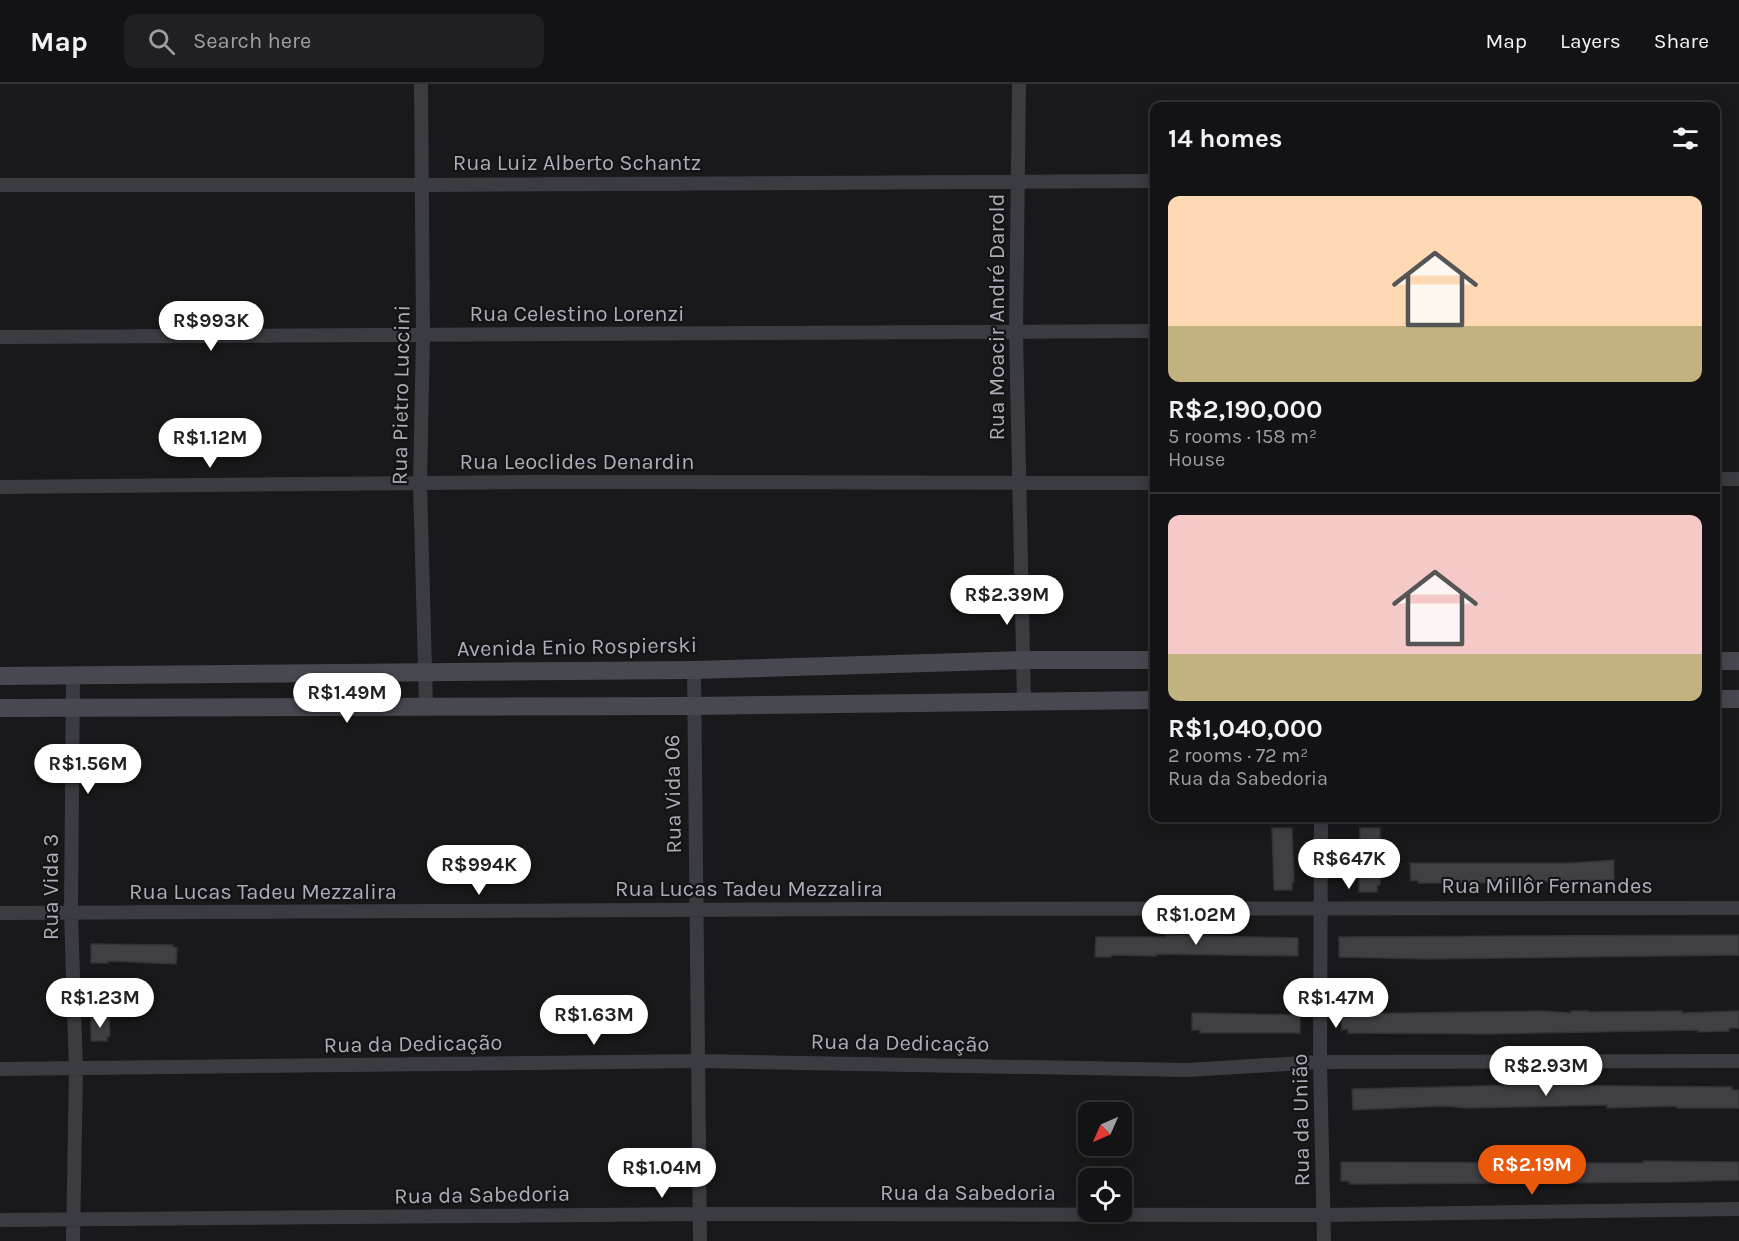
<!DOCTYPE html>
<meta charset="utf-8">
<style>
body{margin:0;font-family:Karla,sans-serif;background:#202022;color:#f1f3f6;height:100vh;display:flex;flex-direction:column;font-size:22px;white-space:nowrap}
*{box-sizing:border-box;margin:0}
p{font-size:20px;color:#9d9ea0}
.icon{flex:none;width:33px;height:33px;fill:none;stroke:currentColor;stroke-width:2;stroke-linecap:round;stroke-linejoin:round}
.map{position:relative;flex:1;overflow:hidden}
.drawer{position:absolute;left:1150px;top:18px;width:570px;height:720px;display:flex;flex-direction:column;background:#131214;border-radius:12px;box-shadow:0 3px 15px #0003,0 0 0 2px #323234}
.drawer>*{flex:none}
.needle{width:39px;rotate:225deg}
.buttons{position:absolute;left:1078px;top:1018px;display:grid;gap:12px}
.buttons a{display:grid;place-items:center;width:54px;height:54px;border-radius:12px;background:#131214;box-shadow:0 3px 15px #0003,0 0 0 2px #323234;font-size:30px}
.price{position:absolute;translate:-50% -51px;padding:0 14px;border-radius:21px;background:#fff;color:#222;font-size:20px;line-height:39px;filter:drop-shadow(0 2px 3px #0008)}
.price::after{content:'';position:absolute;left:50%;top:36px;width:18px;height:14px;margin-left:-9px;background:inherit;clip-path:polygon(0 0,100% 0,50% 100%)}
.price.selected{background:#ea580c;color:#fff}
ul{padding:0;list-style:none}
li{display:grid;align-content:center;gap:12px;height:318px;padding:0 18px}
li+li{border-top:2px solid #323234}
li span{display:grid;place-items:center;height:186px;border-radius:12px;color:#555}
li>.icon{margin-inline-start:auto}
span .icon{width:108px;height:108px;fill:#fffc;stroke-width:1}
li b{font-size:26px}
h2{display:flex;justify-content:space-between;align-items:center;height:72px;padding:0 18px;font-size:26px}
header{display:flex;align-items:center;gap:36px;box-sizing:border-box;height:84px;padding:0 30px;background:#131214;border-bottom:2px solid #323234}
header strong{font-size:28px}
nav{display:flex;gap:33px;margin-inline-start:auto;font-size:21px}
.search{width:420px;height:54px;background:#202022;display:flex;align-items:center;gap:15px;box-sizing:border-box;padding:0 21px;border-radius:12px;color:#9d9ea0;font-size:22px}
.map>svg:first-child{display:block}
.building{fill:#404044;stroke:#333236;stroke-width:1.5}
.lines{fill:none;stroke-linecap:round;stroke-linejoin:round}
.street{stroke:#3b3b42;stroke-width:14}
.secondary{stroke:#474850;stroke-width:18}
.labels{text-anchor:middle;dominant-baseline:central;stroke-width:4.5;stroke-linejoin:round;paint-order:stroke}
.street-label{font-size:22px;fill:#abadba;stroke:#141316}
</style>
<header>
<strong>Map</strong>
<div class="search"><svg class="icon" aria-label="search" viewBox="0 0 24 24"><circle cx="10" cy="10" r="6"/><path d="M15 15l6 6"/></svg>Search here</div>
<nav><a>Map</a><a>Layers</a><a>Share</a></nav>
</header>
<div class="map">
<svg width="1739" height="1157" viewBox="0 0 1739 1157">
<rect width="100%" height="100%" fill="#19181a"/>
<path class="building" d="M1272,744H1292L1294,798H1292V806H1274Z
M1360,744H1380V801H1377V808H1359Z
M1614,776V796L1474,799H1418V796L1411,797L1410,779H1572Z
M1166,851L1298,854V872L1156,870V872L1111,871V873H1095L1096,853H1166Z
M1739,851V871L1426,875L1339,873V853Z
M91,860L173,861V863L177,864L176,880L108,877V879H91Z
M1542,927L1571,929V927H1589V928L1682,927V929L1739,927V944H1729V947L1698,948V946L1488,950L1348,949V945L1342,946L1341,930Z
M1192,929L1300,931V949H1200V946H1192Z
M91,934H109L110,952L107,953V957H91Z
M1522,1001L1732,1003V1006H1739V1024H1677V1022L1607,1024V1021L1467,1024L1444,1022L1353,1026L1352,1005Z
M1643,1077L1739,1078V1096L1674,1098L1349,1100V1097H1341V1078L1569,1079H1643Z"/>
<g class="lines">
<path class="street" d="M421,0L423,252L420,399L426,622
M1019,0L1016,247L1024,618
M0,101H422L1155,97
M0,253L1155,247
M1716,395H1739
M0,403L530,398L1155,399
M694,586L700,1157
M73,592L71,829L76,986L73,1157
M1321,734L1320,978L1324,1157
M0,829C580,828 1159,821 1739,824
M0,985L699,977L1187,986L1320,978L1739,977
M0,1136L701,1130L1325,1131L1739,1125"/>
<path class="secondary" d="M1716,577H1739
M0,592L694,586L1024,576H1155
M1716,615H1739
M0,624L693,622L1155,616"/>
</g>
<g class="labels">
<g class="street-label">
<text x="577" y="79">Rua Luiz Alberto Schantz</text>
<text x="577" y="230">Rua Celestino Lorenzi</text>
<text transform="translate(997 233) rotate(-90)">Rua Moacir André Darold</text>
<text transform="translate(401 311) rotate(-89)">Rua Pietro Luccini</text>
<text x="577" y="378">Rua Leoclides Denardin</text>
<text transform="translate(577 563) rotate(-1)">Avenida Enio Rospierski</text>
<text transform="translate(673 710) rotate(-91)">Rua Vida 06</text>
<text x="1547" y="802">Rua Millôr Fernandes</text>
<text transform="translate(51 803) rotate(-90)">Rua Vida 3</text>
<text x="749" y="805">Rua Lucas Tadeu Mezzalira</text>
<text x="263" y="808">Rua Lucas Tadeu Mezzalira</text>
<text transform="translate(900 959) rotate(1)">Rua da Dedicação</text>
<text transform="translate(413 960) rotate(-1)">Rua da Dedicação</text>
<text transform="translate(1301 1036) rotate(-91)">Rua da União</text>
<text x="968" y="1109">Rua da Sabedoria</text>
<text transform="translate(482 1111) rotate(-1)">Rua da Sabedoria</text>
</g>
</g>
</svg>
<div class="buttons">
<a><svg class="needle" viewBox="-14 -14 28 28"><path d="M0-13l5 13h-10z" fill="#e53935"/><path d="M0 13l5-13h-10z" fill="#9d9ea0"/></svg></a>
<a><svg class="icon" aria-label="locate" viewBox="0 0 24 24"><circle cx="12" cy="12" r="6"/><path d="M12 2v4M12 18v4M2 12h4M18 12h4"/></svg></a>
</div>
<b class="price" style="left:211px;top:268px">R$993K</b>
<b class="price" style="left:210px;top:385px">R$1.12M</b>
<b class="price" style="left:1007px;top:542px">R$2.39M</b>
<b class="price" style="left:347px;top:640px">R$1.49M</b>
<b class="price" style="left:88px;top:711px">R$1.56M</b>
<b class="price" style="left:1349px;top:806px">R$647K</b>
<b class="price" style="left:479px;top:812px">R$994K</b>
<b class="price" style="left:1196px;top:862px">R$1.02M</b>
<b class="price" style="left:100px;top:945px">R$1.23M</b>
<b class="price" style="left:1336px;top:945px">R$1.47M</b>
<b class="price" style="left:594px;top:962px">R$1.63M</b>
<b class="price" style="left:1546px;top:1013px">R$2.93M</b>
<b class="price selected" style="left:1532px;top:1112px">R$2.19M</b>
<b class="price" style="left:662px;top:1115px">R$1.04M</b>
<section class="drawer">
<h2>14 homes<svg class="icon" aria-label="filters" viewBox="0 0 24 24"><path d="M4 7h16M4 17h16"/><circle cx="9" cy="7" r="2"/><circle cx="15" cy="17" r="2"/></svg></h2>
<ul>
<li><span style="background:linear-gradient(#ffd9b3 70%,#c2b280 0)"><svg class="icon" aria-label="home" viewBox="0 0 24 24"><path d="M3 11l9-7 9 7M6 9v11h12V9"/></svg></span><div><b>R$2,190,000</b><p>5 rooms · 158 m²</p><p>House</p></div></li>
<li><span style="background:linear-gradient(#f6c9c9 75%,#c2b280 0)"><svg class="icon" aria-label="home" viewBox="0 0 24 24"><path d="M3 11l9-7 9 7M6 9v11h12V9"/></svg></span><div><b>R$1,040,000</b><p>2 rooms · 72 m²</p><p>Rua da Sabedoria</p></div></li>
</ul>
</section>
</div>
